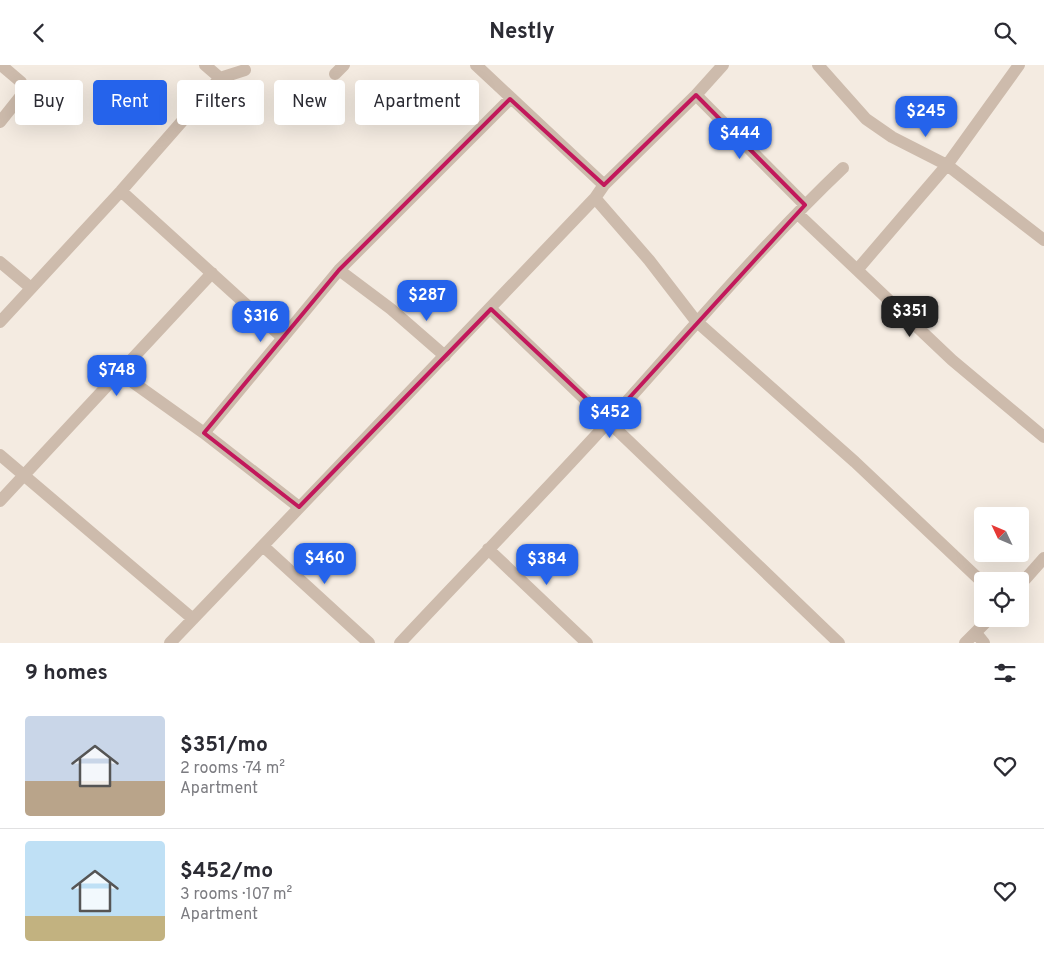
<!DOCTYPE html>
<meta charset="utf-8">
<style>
body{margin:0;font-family:Overpass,sans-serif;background:#f2f2f3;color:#2b2b33;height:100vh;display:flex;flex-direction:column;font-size:19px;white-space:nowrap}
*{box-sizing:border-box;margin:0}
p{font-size:16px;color:#7c7c81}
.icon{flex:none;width:28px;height:28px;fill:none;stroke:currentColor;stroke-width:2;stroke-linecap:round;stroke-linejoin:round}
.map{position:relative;height:578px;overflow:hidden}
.side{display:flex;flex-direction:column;background:#fff;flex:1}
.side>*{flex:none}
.hud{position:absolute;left:15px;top:15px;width:500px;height:45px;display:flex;gap:10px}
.needle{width:32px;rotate:314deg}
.buttons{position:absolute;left:974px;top:442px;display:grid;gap:10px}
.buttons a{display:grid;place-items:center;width:55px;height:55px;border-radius:5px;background:#fff;box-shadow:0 5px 20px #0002;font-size:25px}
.price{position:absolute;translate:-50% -42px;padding:0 11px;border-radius:10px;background:#2563eb;color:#fff;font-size:16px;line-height:32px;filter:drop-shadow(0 1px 2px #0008)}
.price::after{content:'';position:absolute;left:50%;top:30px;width:15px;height:11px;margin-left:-8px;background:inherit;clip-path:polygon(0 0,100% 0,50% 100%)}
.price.selected{background:#222;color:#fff}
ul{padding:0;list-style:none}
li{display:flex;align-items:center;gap:15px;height:125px;padding:0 25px}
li+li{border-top:1px solid #e1e1e2}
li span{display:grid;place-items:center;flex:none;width:140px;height:100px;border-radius:5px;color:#555}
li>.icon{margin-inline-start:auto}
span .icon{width:60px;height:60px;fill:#fffc;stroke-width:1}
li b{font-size:21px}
h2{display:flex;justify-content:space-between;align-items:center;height:60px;padding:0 25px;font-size:21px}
.chip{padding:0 18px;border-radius:5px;background:#fff;box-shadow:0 5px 20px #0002;font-size:18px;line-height:45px}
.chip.selected{background:#2563eb;color:#fff}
header{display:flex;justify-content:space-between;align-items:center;height:65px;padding:0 25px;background:#fff;font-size:22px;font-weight:700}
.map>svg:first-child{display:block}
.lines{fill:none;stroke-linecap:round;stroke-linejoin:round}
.minor{stroke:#cdbbac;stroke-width:12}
.marked{fill:none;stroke:#c2185b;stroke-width:4;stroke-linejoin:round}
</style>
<header><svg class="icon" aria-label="back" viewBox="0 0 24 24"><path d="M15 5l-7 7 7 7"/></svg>Nestly<svg class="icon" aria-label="search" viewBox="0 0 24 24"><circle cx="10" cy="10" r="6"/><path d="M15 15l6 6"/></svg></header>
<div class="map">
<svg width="1044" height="578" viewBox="0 0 1044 578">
<rect width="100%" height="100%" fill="#f4ebe1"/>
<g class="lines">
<path class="minor" d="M476,0L604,120
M818,0L866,54L892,72L947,100L1019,0
M335,9L344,0
M220,13L245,5
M696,30L805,140
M0,57L24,27L21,17L1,0
M121,126L283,273
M595,133L649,195L696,256L855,397L982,517
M798,149L952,295L1044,372
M0,197L31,223
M339,205L391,244L445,291
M857,205L947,100L1044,175
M491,244L839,578
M0,257L121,126L220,13L205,0
M120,308L204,368L299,442
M204,368L339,205L510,34
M0,390L193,554
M0,436L212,208
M263,481L369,578
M488,484L587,578
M1020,520L1044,493
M976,568L984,578
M170,578L595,133L604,120L696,30L723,0
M400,578C469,504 541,431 610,355C687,270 760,182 843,103
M965,578L989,554"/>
</g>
<path class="marked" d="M696,30L805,140L609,355L491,244L299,442L204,368L339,205L510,34L604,120Z"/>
</svg>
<div class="buttons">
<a><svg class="needle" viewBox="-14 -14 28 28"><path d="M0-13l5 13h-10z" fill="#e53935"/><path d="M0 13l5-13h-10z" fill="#7c7c81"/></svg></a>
<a><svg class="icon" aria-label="locate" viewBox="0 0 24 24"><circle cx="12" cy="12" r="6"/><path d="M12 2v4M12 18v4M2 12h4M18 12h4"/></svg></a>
</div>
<b class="price" style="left:926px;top:73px">$245</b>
<b class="price" style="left:740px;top:95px">$444</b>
<b class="price" style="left:427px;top:257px">$287</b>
<b class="price selected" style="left:910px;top:273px">$351</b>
<b class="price" style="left:261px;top:278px">$316</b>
<b class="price" style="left:117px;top:332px">$748</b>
<b class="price" style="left:610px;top:374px">$452</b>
<b class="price" style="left:325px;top:520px">$460</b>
<b class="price" style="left:547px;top:521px">$384</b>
<div class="hud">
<a class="chip">Buy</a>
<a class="chip selected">Rent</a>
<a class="chip">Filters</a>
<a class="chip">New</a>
<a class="chip">Apartment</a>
</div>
</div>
<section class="side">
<h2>9 homes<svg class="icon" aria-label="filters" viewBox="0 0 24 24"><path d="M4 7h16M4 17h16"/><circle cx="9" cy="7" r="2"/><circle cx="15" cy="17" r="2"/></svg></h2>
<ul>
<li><span style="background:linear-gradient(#c9d6e8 65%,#b9a48a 0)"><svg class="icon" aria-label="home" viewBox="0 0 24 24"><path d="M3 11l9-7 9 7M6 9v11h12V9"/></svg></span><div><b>$351/mo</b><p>2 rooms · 74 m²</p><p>Apartment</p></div><svg class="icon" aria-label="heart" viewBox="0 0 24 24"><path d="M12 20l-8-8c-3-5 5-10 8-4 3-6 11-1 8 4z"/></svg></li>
<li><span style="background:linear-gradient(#bfe0f5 75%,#c2b280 0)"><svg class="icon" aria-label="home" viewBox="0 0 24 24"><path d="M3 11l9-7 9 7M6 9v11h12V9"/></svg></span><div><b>$452/mo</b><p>3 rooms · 107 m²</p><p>Apartment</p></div><svg class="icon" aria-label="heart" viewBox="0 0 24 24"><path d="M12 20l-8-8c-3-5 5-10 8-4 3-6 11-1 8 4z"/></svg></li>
</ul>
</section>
